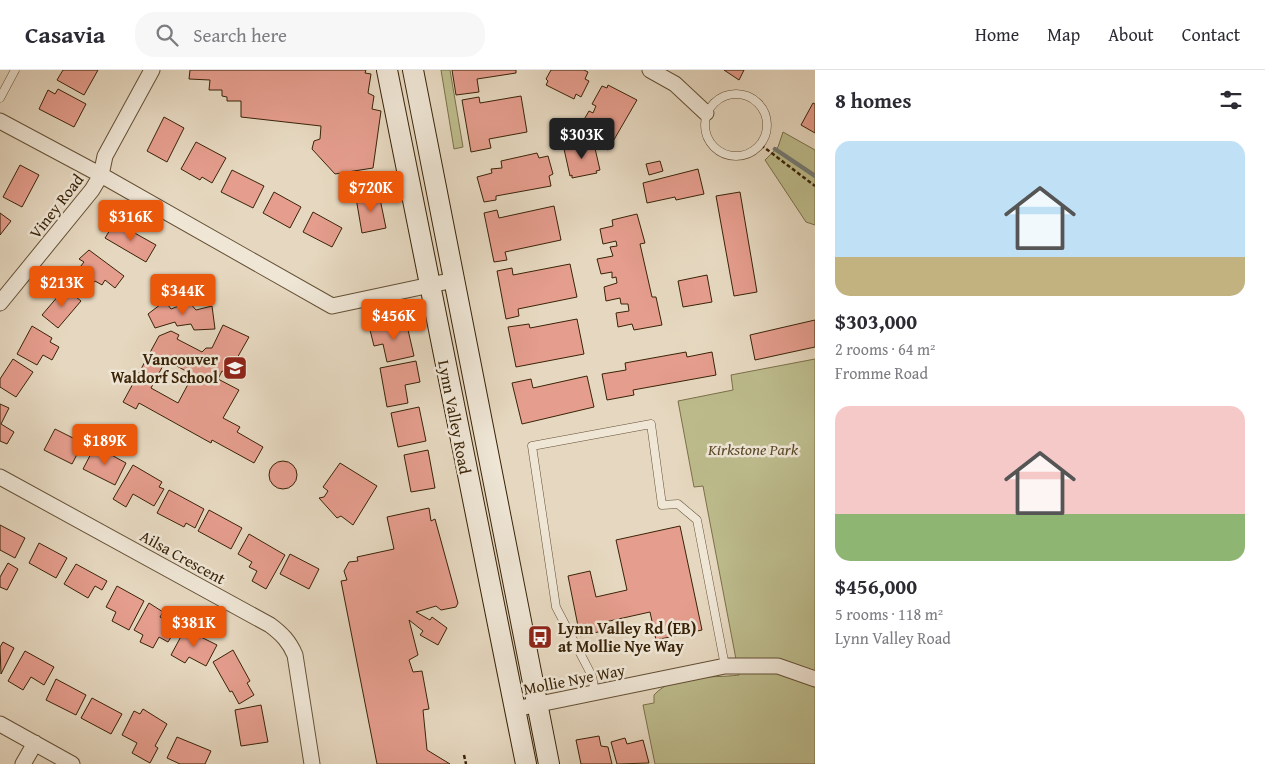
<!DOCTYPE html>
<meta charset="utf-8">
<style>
body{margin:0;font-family:"Gentium Book Plus",serif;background:#f7f7f7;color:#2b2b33;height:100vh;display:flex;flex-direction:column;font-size:19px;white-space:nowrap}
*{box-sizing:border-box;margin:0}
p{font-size:16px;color:#7c7c81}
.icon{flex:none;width:28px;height:28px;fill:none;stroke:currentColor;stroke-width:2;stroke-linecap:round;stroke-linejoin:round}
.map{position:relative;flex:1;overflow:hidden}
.details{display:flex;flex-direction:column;background:#fff;width:450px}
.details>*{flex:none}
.price{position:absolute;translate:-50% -42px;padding:0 11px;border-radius:5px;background:#ea580c;color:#fff;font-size:16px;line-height:32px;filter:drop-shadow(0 1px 2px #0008)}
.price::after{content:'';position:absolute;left:50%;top:30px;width:15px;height:11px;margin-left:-8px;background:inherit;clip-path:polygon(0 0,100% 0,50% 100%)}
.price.current{background:#222;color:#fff}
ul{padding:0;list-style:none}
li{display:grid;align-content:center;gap:10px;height:265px;padding:0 20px}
li span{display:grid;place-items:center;height:155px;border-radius:15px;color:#555}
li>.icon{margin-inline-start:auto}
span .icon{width:90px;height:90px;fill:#fffc;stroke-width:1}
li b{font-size:21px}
h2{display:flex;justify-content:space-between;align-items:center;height:60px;padding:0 20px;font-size:21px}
header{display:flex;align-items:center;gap:30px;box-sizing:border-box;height:70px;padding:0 25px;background:#fff;border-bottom:1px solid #e1e1e2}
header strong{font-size:24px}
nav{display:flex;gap:28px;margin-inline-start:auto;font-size:18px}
.search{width:350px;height:45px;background:#f7f7f7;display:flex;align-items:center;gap:12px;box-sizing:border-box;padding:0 18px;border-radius:20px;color:#7c7c81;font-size:19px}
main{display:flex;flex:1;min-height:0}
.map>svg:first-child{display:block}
.green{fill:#bdbc8d;stroke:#7b704a}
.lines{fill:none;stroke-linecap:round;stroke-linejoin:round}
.stream{stroke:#747b75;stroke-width:4.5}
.building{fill:#e59d8d;stroke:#392307;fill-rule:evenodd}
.lane-casing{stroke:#645035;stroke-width:9}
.street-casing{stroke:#645035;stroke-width:17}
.secondary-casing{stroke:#392307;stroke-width:22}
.path{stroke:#392307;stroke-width:2.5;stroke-dasharray:4 2.5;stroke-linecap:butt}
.lane{stroke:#efe6d6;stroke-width:8}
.street{stroke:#efe6d6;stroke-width:15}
.secondary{stroke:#efe6d6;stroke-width:20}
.labels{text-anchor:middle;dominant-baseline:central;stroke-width:5;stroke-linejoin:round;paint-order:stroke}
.street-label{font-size:16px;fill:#392307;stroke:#efe6d6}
.poi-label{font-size:16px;font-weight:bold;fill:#392307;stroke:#efe6d6;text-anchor:end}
.park-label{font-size:16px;font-style:italic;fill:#5a4928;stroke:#efe6d6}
</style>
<header>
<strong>Casavia</strong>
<div class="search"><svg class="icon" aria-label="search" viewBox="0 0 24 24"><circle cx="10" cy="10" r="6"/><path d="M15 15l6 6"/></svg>Search here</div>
<nav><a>Home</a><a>Map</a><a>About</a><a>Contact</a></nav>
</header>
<main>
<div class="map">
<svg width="815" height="694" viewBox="0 0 815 694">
<rect width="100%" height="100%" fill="#e6d8c0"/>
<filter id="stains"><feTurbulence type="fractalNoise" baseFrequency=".004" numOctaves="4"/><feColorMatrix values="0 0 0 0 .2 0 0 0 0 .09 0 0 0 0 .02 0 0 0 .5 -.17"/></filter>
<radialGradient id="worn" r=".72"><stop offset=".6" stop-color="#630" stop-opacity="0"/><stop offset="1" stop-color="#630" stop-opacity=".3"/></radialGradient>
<path class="green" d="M441,0H450L463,77L454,79Z
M783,62L815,80V155L806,152L765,90L778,77Z
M815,289V694H655L643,635L654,633V625C675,602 710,609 739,605L703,416L694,417L678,331L733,320L731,305Z"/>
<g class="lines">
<path class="stream" d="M775,79L815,106"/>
</g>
<path class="building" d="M63,0H98L84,25L57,10Z
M190,0H366L365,3L371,4L368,23L374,26L372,39L381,41L373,98L335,104L312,79L314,71L320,69L321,56L241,47V31H227V27L222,26V20H209L210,10L189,9Z
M452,0H516V3L477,9L479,22L456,25Z
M551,0H584L588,2L585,9L589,11L581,27L576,24L574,29L546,15L548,11L546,9Z
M724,0H744L739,10Z
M608,15L637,30L608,80L581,64L583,60L579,58L589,41L593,43L596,36L592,34L602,16L607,18Z
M58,19L86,34L74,57L39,39L48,20L55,24Z
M521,26L527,62L489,69L491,78L471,82L462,30L479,27L480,33Z
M813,33L815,34V63L801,55Z
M164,47L184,58L167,92L147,81Z
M587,71L589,75L594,74L600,100L596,101L597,103L572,108V105L570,106L564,79Z
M196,72L226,88L212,113L202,107L200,110L181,99Z
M537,83L539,88L548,86L553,104L549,106L551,116L496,126V130L484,132L477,107L492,103L491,99L502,98L501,91Z
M660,91L663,101L649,105L646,94Z
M20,95L39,105L22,137L3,127Z
M698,99L704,124L676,130L675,127L647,133L643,113Z
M232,100L264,116L253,138L221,122Z
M274,122L301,137L290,158L263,143Z
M740,122L757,222L734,226L716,126Z
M379,124L386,158L362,163L356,128Z
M554,136L561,170L505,182L507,190L494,192L484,143L497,140L499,148Z
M313,142L342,158L332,177L303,162Z
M0,143L11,151L0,165Z
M637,144L645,173L640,174L652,227H656L662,255L634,260L632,254L618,257L616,243L629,241L628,234H621L620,228L606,231L604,217L617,213L616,207L612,208V202L601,204L597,189L613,186L610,177L617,176L616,171L603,174L600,159L613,156L612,150Z
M115,152L156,175L146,192L105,168Z
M89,180L124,206L115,218L105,210L102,215L95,211L85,223L69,211L84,192L79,189Z
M570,194L577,227L518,239L519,246L506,249L497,201L512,198L513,205Z
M707,205L712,232L683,237L678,211Z
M65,218L81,231L58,258L42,245Z
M165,231L171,239L189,232L196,240L212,236L215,259L194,260L191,254L177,256L175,252L155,258L148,244Z
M577,249L584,284L516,297L508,257L529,254L530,258Z
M815,250V277L755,290L750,265Z
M406,251L414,286L387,292L383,274L374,276L370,260Z
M223,255L249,267L228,304L222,301L218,309L239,320L223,348L240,357L237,362L263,377L254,393L212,370L211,373L139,333L136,339L123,332L159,266L171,261L179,265L177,269L202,282L206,278H212ZM166,290L193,305L178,333L151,318Z
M32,256L52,268L50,272L59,277L52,290L43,285L37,295L17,284Z
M686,282L687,287L712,282L716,305L633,320L634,325L607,330L602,304L626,300L625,293Z
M13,289L33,302L16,327L0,317V309Z
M416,291L420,312L405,315L408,333L387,337L380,298Z
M587,306L594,337L522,354L512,313L531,309L533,318Z
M0,334L9,338L1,354L14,362L7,374L0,371Z
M419,337L426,371L398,377L391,343Z
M55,359L83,373L72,394L44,380Z
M95,376L126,393L115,415L83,399Z
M428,380L435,418L411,422L404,385Z
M269 405a14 14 0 1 1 28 0a14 14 0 1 1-28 0Z
M340,393L377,416L353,455L341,446L337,448L319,428L324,427L328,421L323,417Z
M133,395L162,412L159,417L164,419L154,436L133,424L126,437L113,429Z
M169,420L204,439L195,458L186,453L184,457L157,443Z
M429,438L431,451L435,449L458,533L456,537L441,540L436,536L416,542L430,550L432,547L447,558L438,575L420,565L423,561L409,550L418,585L409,590L413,602L422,601L429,639L423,640L427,680L450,694H377L341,511L347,510L344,501L349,492L358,491L357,487L394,479L387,447Z
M209,440L242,458L231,479L198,461Z
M0,455L25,468L15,488L0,480Z
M680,456L702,560L656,570L650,542L605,552L607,560L580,566L568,506L590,501L596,527L627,520L616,470Z
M249,464L285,485L266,519L252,511L257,501L249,497L252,492L238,484Z
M39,473L67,488L56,508L29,493Z
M290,484L319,499L309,519L280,504Z
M8,493L18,499L7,520L0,517V507Z
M76,494L107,511L102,520L95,516L88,528L64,514Z
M117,516L144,531L129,560L112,551L116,542L106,537Z
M149,533L163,542L160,547L178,556L168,572L159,567L153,578L140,572L143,565L134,560Z
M185,559L217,575L206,596L189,587L185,593L171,585Z
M3,572L14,578L1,604L0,577Z
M233,580L250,611L247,613L254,625L239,634L232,621L230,622L213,592Z
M25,581L54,597L44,615L31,607L23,620L8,611Z
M56,609L86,625L76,645L46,630Z
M92,628L122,644L111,664L81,648Z
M261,635L268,672L241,676L235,640Z
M143,639L167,654L155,676L158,678L150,693L132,683L137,673L122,665L134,641L140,644Z
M599,666L601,676L608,677L612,694H581L576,670Z
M177,667L211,681L205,694H180L167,688Z
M625,668L627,674L643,670L649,693L617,694L611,672Z"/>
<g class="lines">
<defs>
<path id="lane" d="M705 55a31 31 0 1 1 62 0a31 31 0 1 1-62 0Z
M0,28L15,0
M595,623L592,606L556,537L532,376L651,354L662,435L678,434L697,450L725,596"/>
<path id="street" d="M650,0L675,14L706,43
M0,51L101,105L332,236L454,210
M0,233L92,120L101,105L105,86L152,0
M0,407L270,555C282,564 289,571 295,585L312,694
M515,639L725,596H778L815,609
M0,654L72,694
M23,694L35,673"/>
<path id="secondary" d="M387,0L526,694
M413,0L549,694"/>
</defs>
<use href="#lane" class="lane-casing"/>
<use href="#street" class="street-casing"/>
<use href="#secondary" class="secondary-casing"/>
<path class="path" d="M761,75L815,116
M464,685L466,694"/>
<use href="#lane" class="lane"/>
<use href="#street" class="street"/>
<use href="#secondary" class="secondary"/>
</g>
<defs>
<symbol id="school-square" viewBox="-11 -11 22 22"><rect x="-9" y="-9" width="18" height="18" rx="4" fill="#8f2418" stroke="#efe6d6"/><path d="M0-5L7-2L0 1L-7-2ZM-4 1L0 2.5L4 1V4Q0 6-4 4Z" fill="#fff"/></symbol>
<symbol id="bus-square" viewBox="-11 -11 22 22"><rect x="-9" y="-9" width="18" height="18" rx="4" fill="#8f2418" stroke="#efe6d6"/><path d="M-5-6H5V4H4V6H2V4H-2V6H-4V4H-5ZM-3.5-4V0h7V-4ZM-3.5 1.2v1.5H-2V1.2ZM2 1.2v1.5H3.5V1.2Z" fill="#fff"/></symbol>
</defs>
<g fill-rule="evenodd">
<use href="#school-square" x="221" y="284" width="28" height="28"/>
<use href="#bus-square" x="526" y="553" width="28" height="28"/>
</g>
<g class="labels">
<g class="street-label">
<text transform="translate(56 136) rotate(-52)">Viney Road</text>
<text transform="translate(455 347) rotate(79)">Lynn Valley Road</text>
<text transform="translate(183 487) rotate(29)">Ailsa Crescent</text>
<text transform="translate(574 609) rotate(-11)">Mollie Nye Way</text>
</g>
<g class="poi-label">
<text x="218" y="289">Vancouver<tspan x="218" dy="18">Waldorf School</tspan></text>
<text x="558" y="558" text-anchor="start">Lynn Valley Rd (EB)<tspan x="558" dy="18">at Mollie Nye Way</tspan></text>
</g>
<g class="park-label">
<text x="753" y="379">Kirkstone Park</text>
</g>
</g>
<rect width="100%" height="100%" filter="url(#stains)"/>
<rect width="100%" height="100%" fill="url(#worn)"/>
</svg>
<b class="price current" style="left:582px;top:90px">$303K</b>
<b class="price" style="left:371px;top:143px">$720K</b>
<b class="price" style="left:131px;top:172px">$316K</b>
<b class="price" style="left:62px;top:238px">$213K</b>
<b class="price" style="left:183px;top:246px">$344K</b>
<b class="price" style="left:394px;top:271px">$456K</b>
<b class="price" style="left:105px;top:396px">$189K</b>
<b class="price" style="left:194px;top:578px">$381K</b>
</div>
<section class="details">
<h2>8 homes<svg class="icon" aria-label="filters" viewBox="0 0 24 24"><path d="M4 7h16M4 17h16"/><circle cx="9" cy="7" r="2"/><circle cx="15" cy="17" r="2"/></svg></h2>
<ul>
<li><span style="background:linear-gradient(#bfe0f5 75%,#c2b280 0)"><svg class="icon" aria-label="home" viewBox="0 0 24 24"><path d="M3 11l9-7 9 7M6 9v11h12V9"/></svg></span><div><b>$303,000</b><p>2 rooms · 64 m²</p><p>Fromme Road</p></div></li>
<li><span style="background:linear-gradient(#f6c9c9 70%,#8fb573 0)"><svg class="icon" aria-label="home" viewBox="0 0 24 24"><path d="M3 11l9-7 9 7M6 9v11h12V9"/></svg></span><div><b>$456,000</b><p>5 rooms · 118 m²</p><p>Lynn Valley Road</p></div></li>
</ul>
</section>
</main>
